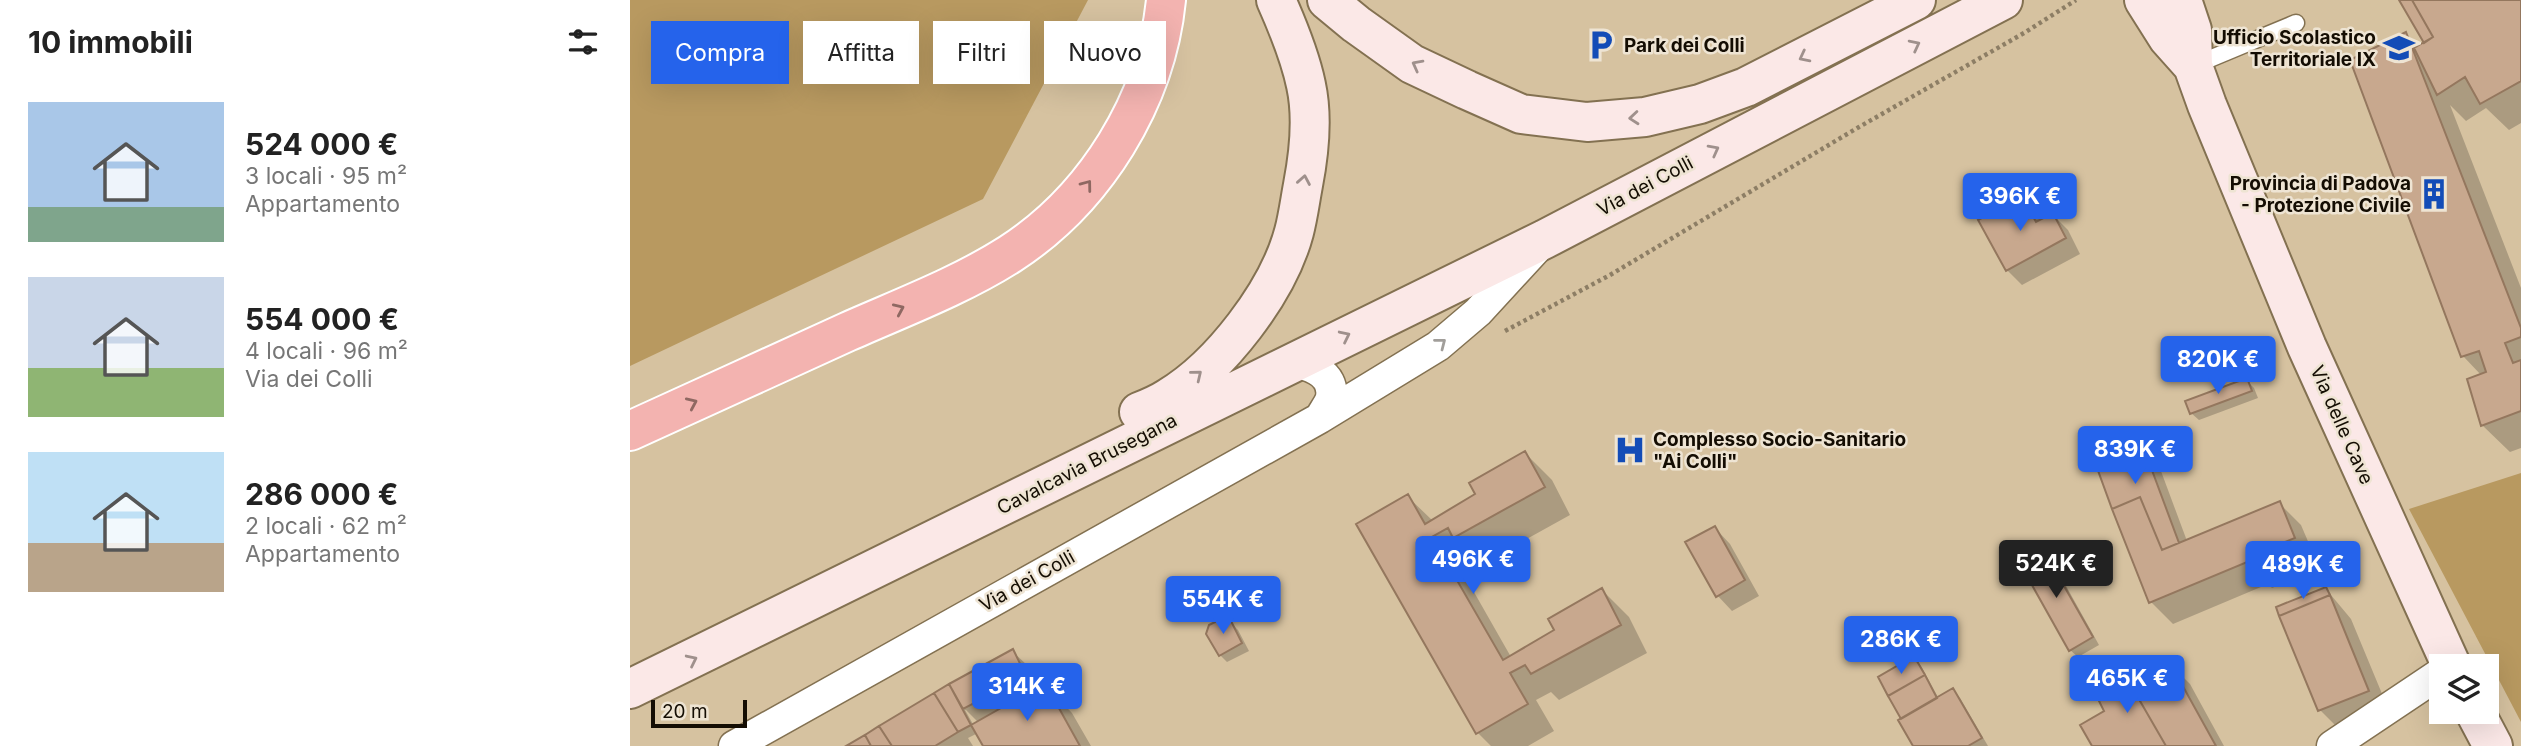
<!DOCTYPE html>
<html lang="it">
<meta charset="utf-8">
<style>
body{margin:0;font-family:Inter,sans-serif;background:#f6f6f6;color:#222;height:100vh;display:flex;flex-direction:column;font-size:26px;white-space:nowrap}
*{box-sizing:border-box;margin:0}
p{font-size:23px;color:#767676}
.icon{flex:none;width:38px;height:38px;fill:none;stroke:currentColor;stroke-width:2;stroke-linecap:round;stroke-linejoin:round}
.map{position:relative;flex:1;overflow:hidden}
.panel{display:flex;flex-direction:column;background:#fff;width:630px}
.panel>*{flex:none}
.hud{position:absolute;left:21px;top:21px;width:665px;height:63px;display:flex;gap:14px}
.tools{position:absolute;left:1799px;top:654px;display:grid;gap:14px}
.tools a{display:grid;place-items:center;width:70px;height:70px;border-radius:0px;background:#fff;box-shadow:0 7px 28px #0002;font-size:35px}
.scale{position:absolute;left:21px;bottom:18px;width:96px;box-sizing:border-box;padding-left:7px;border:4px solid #140d03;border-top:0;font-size:19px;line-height:24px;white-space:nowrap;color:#140d03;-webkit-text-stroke:5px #eee4d3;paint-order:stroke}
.price{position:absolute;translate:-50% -60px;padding:0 16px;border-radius:7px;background:#2563eb;color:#fff;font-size:23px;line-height:46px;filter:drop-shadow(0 2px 4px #0008)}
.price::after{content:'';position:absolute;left:50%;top:42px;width:21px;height:16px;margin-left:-10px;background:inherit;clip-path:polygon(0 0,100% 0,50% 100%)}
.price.on{background:#222;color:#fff}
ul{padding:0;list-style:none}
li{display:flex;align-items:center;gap:21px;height:175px;padding:0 28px}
li span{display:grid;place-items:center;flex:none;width:196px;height:140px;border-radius:0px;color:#555}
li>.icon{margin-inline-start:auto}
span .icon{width:84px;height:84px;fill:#fffc;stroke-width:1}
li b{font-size:30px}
h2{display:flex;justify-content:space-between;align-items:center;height:84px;padding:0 28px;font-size:30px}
.chip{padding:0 24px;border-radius:0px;background:#fff;box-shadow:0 7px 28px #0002;font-size:24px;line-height:63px}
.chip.on{background:#2563eb;color:#fff}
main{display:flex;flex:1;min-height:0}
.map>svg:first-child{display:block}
.green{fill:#b89960}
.shadow{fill:#0003;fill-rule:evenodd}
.building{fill:#c8a88e;stroke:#94775e;stroke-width:2}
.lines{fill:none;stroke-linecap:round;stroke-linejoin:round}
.lane-casing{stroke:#837151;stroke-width:19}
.street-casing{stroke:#837151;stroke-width:33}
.secondary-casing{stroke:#837151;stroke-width:42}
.highway-casing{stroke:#fff;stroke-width:42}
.path{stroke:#8d7e65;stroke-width:4.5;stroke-dasharray:3.5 3.5;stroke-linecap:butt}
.lane{stroke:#fff;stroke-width:16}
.street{stroke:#fff;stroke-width:30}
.secondary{stroke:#fbe8e7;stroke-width:38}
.highway{stroke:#f3b3b0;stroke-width:38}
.oneway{stroke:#9f908c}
.oneway2{stroke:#8f6862}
.oneway3{stroke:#a19e9a}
.labels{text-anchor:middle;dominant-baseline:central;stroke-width:5;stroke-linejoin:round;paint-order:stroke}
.poi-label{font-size:19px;font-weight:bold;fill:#140d03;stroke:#eee4d3;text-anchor:end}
.street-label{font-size:19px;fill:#140d03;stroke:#eee4d3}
</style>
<main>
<section class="panel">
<h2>10 immobili<svg class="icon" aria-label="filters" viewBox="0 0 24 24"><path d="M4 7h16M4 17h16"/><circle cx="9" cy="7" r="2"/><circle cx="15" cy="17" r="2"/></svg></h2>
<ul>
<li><span style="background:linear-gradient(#a9c7e8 75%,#7fa58c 0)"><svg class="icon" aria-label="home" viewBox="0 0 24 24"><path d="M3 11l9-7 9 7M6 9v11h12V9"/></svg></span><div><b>524 000 €</b><p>3 locali · 95 m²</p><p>Appartamento</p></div></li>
<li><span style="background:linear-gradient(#c9d6e8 65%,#8fb573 0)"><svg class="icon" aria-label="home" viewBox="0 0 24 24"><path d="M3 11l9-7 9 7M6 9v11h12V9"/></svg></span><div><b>554 000 €</b><p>4 locali · 96 m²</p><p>Via dei Colli</p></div></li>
<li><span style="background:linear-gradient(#bfe0f5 65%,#b9a48a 0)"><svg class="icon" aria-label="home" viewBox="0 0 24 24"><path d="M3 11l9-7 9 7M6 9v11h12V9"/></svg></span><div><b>286 000 €</b><p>2 locali · 62 m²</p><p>Appartamento</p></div></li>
</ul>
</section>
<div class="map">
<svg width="1891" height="746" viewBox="0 0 1891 746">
<rect width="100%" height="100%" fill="#d6c2a0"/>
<path class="green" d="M0,0H458L353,199L0,366Z
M1891,473V722L1779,509Z"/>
<path class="shadow" d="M1771,0H1891V123L1879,130L1856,108L1836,121L1820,105L1891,288V448L1880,452L1852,425V376L1833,356L1775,34L1789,47L1796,43Z
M1392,198L1407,213L1411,221L1423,215L1438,230L1450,254L1392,285L1377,270Z
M1616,380L1624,388L1628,398L1569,420L1561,413Z
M1510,440L1525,455L1557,541L1649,503L1671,525L1686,560L1668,567L1671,576L1642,588L1638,584L1543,624L1521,602Z
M895,453L922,480L940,515L852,564L844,556L828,564L881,657L926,631L972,590L999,617L1017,653L929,700L921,692L906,700L924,731L898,746H861L847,732L778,497L803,521L847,495Z
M1085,528L1100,544L1129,596L1102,611L1087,595Z
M1413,551L1421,559L1469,645L1448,657L1440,650Z
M1696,589L1721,619L1760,713L1712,732L1690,710Z
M600,622L608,630L619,651L597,662L590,655Z
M382,651L398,666L408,689L415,685L442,713L461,746H355L348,733L338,738L343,746H219L319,686ZM335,710H336L349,723L344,726Z
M1284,659L1291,666L1309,699L1323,690L1330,698L1358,746H1285Z
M1538,662L1560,684L1594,746H1464L1476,712L1504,684Z"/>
<path class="building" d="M1769,0H1782L1803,37L1794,43Z
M1782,0H1891V81L1850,104L1835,77L1807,95L1784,48L1803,37Z
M1776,32L1891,328V337L1875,343L1883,363L1891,360V411L1851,426L1837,379L1856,372L1849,351L1831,357L1720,60Z
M1392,196L1406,222L1423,213L1436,238L1376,271L1348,220Z
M1617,378L1622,391L1560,414L1555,401Z
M1510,438L1549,543L1532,550L1510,497L1482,509L1462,454Z
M895,451L915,487L823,538L818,528L802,537L873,660L924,630L918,619L972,588L991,625L901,674L895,665L880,673L898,704L846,734L726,524L778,494L795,524L845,494L839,483Z
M1510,497L1532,550L1650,501L1665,538L1647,545L1650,554L1619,567L1617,562L1519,603L1482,509Z
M1085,526L1115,580L1086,597L1055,542Z
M1413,549L1463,637L1439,651L1389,562Z
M1696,587L1700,595L1649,616L1646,607Z
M1700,595L1739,691L1688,711L1649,616Z
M593,618L601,621L612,643L589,656L576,634L579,625Z
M383,649L396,676L333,709L319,684Z
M1284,656L1295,675L1258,696L1248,677Z
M1538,660L1545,672L1506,694L1536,746H1462L1450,725L1474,711L1469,701L1502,684L1500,680Z
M1545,672L1586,746H1536L1506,694Z
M1295,675L1307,698L1271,719L1258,696Z
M415,683L450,746H353L341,725Z
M319,684L341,725L328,732L304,693Z
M1323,688L1352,738L1338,746H1283L1268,720Z
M304,693L328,732L305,746H262L249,726Z
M249,726L262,746H241L235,735Z
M235,735L241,746H216Z"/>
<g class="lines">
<defs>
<path id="lane" d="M1565,65L1666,23"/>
<path id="street" d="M662,362C679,365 705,373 701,397C700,403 693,412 690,418
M104,746L690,418L808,346L848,312L906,249
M1702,746L1811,673"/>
<path id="secondary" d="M697,0L726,24L782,64L837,90L891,114L957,122L1015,117L1070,104L1116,87L1286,0
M1514,0L1538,38L1563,66
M1552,0L1562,30L1563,66L1577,105L1677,347L1822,667
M509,412C519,408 529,404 538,398C590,367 648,292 664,232C668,217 670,201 673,185C679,154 683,117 676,85C670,56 658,27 646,0
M0,689L915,239L1373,0
M1845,712L1863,746"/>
<path id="highway" d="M0,431C72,398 145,365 217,332C271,308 330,286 380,254C465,199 526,101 536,0"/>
</defs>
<use href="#lane" class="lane-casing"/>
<use href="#street" class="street-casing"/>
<use href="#secondary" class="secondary-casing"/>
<use href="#highway" class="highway-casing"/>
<path class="path" d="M875,331L980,275L1229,127L1394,33L1446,0"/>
<use href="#lane" class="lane"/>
<use href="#street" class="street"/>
<use href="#secondary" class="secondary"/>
<use href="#highway" class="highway"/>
</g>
<defs><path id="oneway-chevron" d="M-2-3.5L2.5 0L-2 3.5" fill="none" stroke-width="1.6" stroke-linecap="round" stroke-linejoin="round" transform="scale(1.75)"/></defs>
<g class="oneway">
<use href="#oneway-chevron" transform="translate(1285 45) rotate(-27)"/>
<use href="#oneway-chevron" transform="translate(1174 57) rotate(153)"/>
<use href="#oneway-chevron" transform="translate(787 65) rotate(-152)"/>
<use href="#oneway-chevron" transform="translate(1004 118) rotate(175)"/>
<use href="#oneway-chevron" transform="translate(1084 150) rotate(-28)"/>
<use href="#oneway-chevron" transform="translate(674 180) rotate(-80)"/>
<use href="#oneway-chevron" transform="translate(715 336) rotate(-26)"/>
<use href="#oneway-chevron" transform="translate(567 375) rotate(-39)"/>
<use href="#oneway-chevron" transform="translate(62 660) rotate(-26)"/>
</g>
<g class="oneway2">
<use href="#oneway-chevron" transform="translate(457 185) rotate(-53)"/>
<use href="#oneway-chevron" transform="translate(269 309) rotate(-24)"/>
<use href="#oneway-chevron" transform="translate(62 403) rotate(-24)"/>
</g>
<use class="oneway3" href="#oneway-chevron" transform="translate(811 343) rotate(-38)"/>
<defs>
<symbol id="parking-bare" viewBox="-9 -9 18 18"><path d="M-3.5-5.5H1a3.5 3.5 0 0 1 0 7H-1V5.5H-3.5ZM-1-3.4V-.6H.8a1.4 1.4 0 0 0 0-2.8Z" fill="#134cb7" stroke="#eee4d3" stroke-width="2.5" paint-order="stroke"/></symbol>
<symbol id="school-bare" viewBox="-9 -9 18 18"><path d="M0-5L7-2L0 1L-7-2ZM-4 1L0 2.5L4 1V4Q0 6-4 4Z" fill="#134cb7" stroke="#eee4d3" stroke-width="2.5" paint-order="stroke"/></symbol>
<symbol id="building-bare" viewBox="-9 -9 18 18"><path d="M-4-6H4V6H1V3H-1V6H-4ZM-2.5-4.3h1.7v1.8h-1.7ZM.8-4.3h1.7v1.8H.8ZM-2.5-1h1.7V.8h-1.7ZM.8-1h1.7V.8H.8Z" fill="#134cb7" stroke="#eee4d3" stroke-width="2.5" paint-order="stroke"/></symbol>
<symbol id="hospital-bare" viewBox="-9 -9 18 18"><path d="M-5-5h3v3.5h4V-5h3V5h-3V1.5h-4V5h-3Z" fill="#134cb7" stroke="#eee4d3" stroke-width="2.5" paint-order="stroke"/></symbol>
</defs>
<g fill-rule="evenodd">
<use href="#parking-bare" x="949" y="23" width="44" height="44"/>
<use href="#school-bare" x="1747" y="26" width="44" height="44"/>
<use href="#building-bare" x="1782" y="172" width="44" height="44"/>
<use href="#hospital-bare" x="978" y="428" width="44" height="44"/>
</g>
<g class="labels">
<g class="poi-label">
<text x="1746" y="37">Ufficio Scolastico<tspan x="1746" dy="22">Territoriale IX</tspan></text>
<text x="994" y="45" text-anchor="start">Park dei Colli</text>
<text x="1781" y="183">Provincia di Padova<tspan x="1781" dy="22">- Protezione Civile</tspan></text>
<text x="1023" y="439" text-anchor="start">Complesso Socio-Sanitario<tspan x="1023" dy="22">"Ai Colli"</tspan></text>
</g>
<g class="street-label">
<text transform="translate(1015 186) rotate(-28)">Via dei Colli</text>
<text transform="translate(1712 425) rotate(66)">Via delle Cave</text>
<text transform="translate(457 464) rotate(-27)">Cavalcavia Brusegana</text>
<text transform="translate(397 581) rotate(-29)">Via dei Colli</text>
</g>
</g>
</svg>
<div class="tools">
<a><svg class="icon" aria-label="layers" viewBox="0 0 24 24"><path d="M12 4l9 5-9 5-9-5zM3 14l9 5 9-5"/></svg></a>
</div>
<div class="scale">20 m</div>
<b class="price" style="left:1390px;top:233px">396K €</b>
<b class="price" style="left:1588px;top:396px">820K €</b>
<b class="price" style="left:1505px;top:486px">839K €</b>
<b class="price" style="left:843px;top:596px">496K €</b>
<b class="price on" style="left:1426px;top:600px">524K €</b>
<b class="price" style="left:1673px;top:601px">489K €</b>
<b class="price" style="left:593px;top:636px">554K €</b>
<b class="price" style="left:1271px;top:676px">286K €</b>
<b class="price" style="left:1497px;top:715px">465K €</b>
<b class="price" style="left:397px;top:723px">314K €</b>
<div class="hud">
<a class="chip on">Compra</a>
<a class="chip">Affitta</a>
<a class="chip">Filtri</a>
<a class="chip">Nuovo</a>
</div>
</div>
</main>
